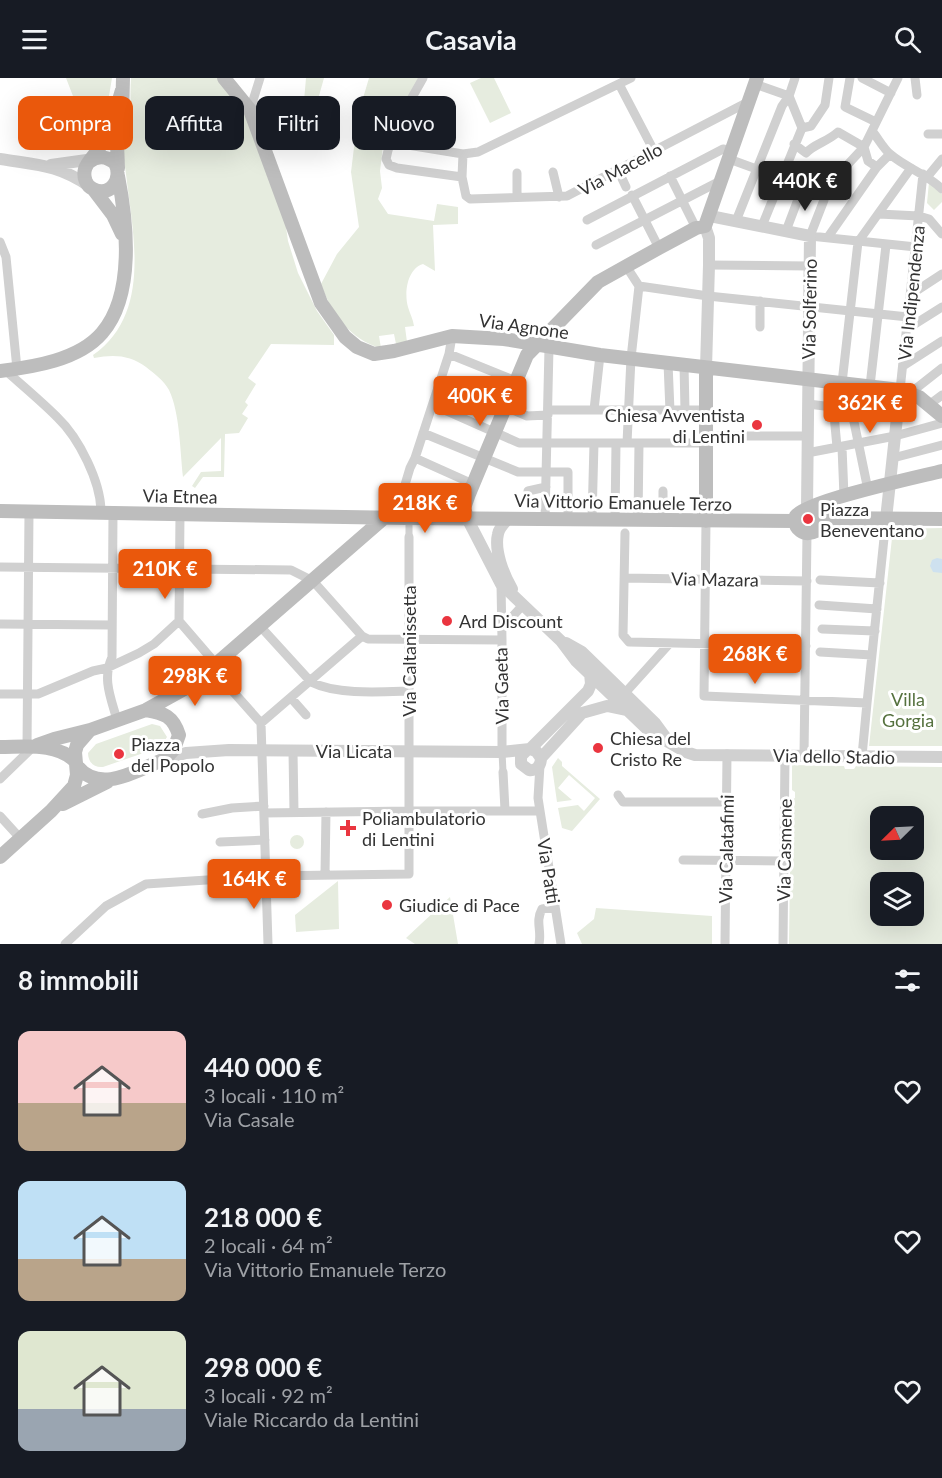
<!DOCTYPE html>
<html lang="it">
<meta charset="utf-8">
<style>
body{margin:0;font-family:Lato,sans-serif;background:#242831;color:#f1f3f6;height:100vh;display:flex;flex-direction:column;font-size:22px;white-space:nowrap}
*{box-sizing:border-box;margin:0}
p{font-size:20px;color:#9ea1a6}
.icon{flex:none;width:33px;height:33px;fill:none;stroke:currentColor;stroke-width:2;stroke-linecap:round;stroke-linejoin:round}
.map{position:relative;height:866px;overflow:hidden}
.drawer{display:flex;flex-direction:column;background:#171b24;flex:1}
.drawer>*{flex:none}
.banner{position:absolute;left:18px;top:18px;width:600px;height:54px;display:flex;gap:12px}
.needle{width:39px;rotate:246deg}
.fabs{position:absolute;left:870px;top:728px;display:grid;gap:12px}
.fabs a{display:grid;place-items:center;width:54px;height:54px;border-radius:12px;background:#171b24;box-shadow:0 6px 24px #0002;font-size:30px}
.price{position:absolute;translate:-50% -51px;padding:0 14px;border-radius:6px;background:#ea580c;color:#fff;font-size:20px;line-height:39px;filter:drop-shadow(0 2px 3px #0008)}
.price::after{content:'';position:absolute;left:50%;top:36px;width:18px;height:14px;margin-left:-9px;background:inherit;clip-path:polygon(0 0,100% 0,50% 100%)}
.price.selected{background:#222;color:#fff}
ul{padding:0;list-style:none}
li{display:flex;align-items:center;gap:18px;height:150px;padding:0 18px}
li span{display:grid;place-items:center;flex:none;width:168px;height:120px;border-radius:12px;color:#555}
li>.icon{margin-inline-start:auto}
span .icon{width:72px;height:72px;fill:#fffc;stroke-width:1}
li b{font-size:26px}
h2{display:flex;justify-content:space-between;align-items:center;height:72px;padding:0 18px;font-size:26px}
.chip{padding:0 21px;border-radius:12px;background:#171b24;box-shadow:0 6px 24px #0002;font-size:21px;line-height:54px}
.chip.selected{background:#ea580c;color:#fff}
header{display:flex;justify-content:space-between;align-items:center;height:78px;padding:0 18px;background:#171b24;font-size:27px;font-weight:700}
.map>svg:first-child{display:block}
.green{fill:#e6ecdf;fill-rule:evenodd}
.water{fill:#cee1ef}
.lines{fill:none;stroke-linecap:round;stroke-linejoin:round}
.pedestrian{stroke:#d0d0d0;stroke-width:7}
.minor{stroke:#d0d0d0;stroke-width:9}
.tertiary{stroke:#d0d0d0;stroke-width:12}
.secondary{stroke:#bdbdbd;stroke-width:14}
.poi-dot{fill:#ea353f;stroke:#fff;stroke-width:2}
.labels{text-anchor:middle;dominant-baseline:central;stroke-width:6;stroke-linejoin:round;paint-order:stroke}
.street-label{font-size:18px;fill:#333;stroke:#fff}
.poi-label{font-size:18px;fill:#333;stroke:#fff;text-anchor:start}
.park-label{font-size:18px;fill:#55713e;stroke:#fff}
</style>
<header><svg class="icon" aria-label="menu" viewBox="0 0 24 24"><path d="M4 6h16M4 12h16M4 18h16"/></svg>Casavia<svg class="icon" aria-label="search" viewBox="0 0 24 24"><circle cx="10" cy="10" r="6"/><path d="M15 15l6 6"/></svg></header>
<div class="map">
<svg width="942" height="866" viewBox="0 0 942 866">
<rect width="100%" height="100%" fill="#fff"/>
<path class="green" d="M66,0H112L105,42L83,44Z
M131,0H217L241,29L250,43L285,142L288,163L298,195L317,233L334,257V267L271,266L248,300L256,306L245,324L248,327L242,336L248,340L239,355L225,356L224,399H203L195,410L192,408L201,394L221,393V360L183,399C180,373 180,335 169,312C164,303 155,296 146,289C130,277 114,276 94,280L93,277C152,236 133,157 126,96C125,85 121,71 122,59C123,50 128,42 130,32C131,22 130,11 131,0Z
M306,0H324L317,25L304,23Z
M369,0H419L393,47L384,60L380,93L382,110L378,121L388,136L434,143L437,126L458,129V146L433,147L435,193L423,186C407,191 404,215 408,229C410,236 413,241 414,248L405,249L407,264L396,266L394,256L379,258L381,270C351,263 330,233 321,206L337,176L359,149L351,94L358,37Z
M481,0H494L511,35L490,45L470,5Z
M929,104L942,116V124L934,132L927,125Z
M942,450V668H869L893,451Z
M152,646L160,648L167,659L162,667L158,670L103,689C94,690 88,684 88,675L96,666Z
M558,680L562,684V688L600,721L572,753L562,750L558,730L578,727L584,733L595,720L569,697L558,710L572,722L557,724L552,689Z
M792,687L844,688L845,691H854L856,688L942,689V866H789L791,722L795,720V714L792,712ZM880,738H914V771H880ZM880,804H914V837H880Z
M290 764a7 7 0 1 1 14 0a7 7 0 1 1-14 0Z
M338,803L339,851L296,854L295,837Z
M450,819L458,866H415L406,860Z
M596,830L712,838V866H582L577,855L594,841Z"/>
<path class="water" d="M937,480L942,481V495L933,494L930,488L932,482Z"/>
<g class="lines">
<path class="pedestrian" d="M409,440V459
M502,674L503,694"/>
<path class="minor" d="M850,0L845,29L876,44
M862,0L891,15
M898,0L864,69L837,98L829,104L823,111L824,122L810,158L916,169
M915,0L917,17
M619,6L654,73
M250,32L260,0
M802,50L811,48L825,27L829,0
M872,53C878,60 883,70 890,76C906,90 927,96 942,111
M928,56H942
M794,66L806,75C814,66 827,64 838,54L864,69L868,83L877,89
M408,67L463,76L462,99L397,90L389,87L386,81C392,51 408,27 423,0
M463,76L478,74L631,0
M729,81L803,108L786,153
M618,92L626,109
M553,94L559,119
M517,95V119
M670,98L696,150
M928,98L942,81
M462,99L466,118L470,121L567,118L748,24
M632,117L659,170
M879,136L919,138L929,141L942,156
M587,142L723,71L732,73
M736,143L782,28L789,18L755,6
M762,148L802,50L789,18L795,0
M828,159L877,89L890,76
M0,164L6,179L17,291
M596,167L722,102
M709,187L810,188
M626,188L639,208L631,280L627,365
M639,208L708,218L908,239
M910,217L942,196
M760,223V249
M907,251L942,229
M449,276L516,303
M668,285L670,333
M684,287L685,332
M903,288L942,263
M6,293C23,308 41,323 57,339C79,360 101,404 101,434
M441,301L527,338L548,337
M831,304L837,369
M842,305L858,164L911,90
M846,305L868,412
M870,308L886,167
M900,312L923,96
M909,316L942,290
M808,326L898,337
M930,326L942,317
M433,327L519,365H706
M548,332H706
M594,332L600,277
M423,355L518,394H568V441
M706,358H808
M842,369L844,418
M807,375L895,358L942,345
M415,380L473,406
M893,380L942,367
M528,413L546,409
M113,435L112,579C102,601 111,620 117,642
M180,436L179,543L216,586
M395,440L410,390L415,380L449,276L452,258
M545,441L549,270
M592,442L594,365
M615,442L616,365
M638,442L639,365
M663,443V413
M706,443L704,618L867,625L862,678
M625,455L623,557L629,564L806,568
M0,489L291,492L313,503L362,558L368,561L502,562V674
M624,500L807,503
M820,502L880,505
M501,506L502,562
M819,527L877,531
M0,546L111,547
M259,547L311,604C337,617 380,614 409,613
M502,550L522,528
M822,551L875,553
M820,574L872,577
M212,590L261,645
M625,615L670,565
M0,616H38L93,593L107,590L139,575L154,566L179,543
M291,620L306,637
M867,625L886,441
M27,669L29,434
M293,673L294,734
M804,677L807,456
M540,687L538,720L561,866
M503,694L505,732
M0,701L33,669
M618,717L623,724H726
M264,735L409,733H540
M202,736L232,730L264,728
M0,738L20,760
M220,764L265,762
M683,782L784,783
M325,796L326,734
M65,866L106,828L146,806L266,798L409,796V459
M268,866L261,645L362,558
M539,866C542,852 535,844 542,831L555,829
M725,866L727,676
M783,866L785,677"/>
<path class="tertiary" d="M0,81C36,87 57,86 89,108
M51,87L94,81
M710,138L810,158L807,430
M705,148L709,160V187L706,290
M467,440L501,506L561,563L576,583L649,653L686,674L695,677L942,679
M508,441C504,445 499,450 498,456C494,473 504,497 512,511
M886,441L900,312
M566,565L582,574L655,645L666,660
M530,671L588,613L591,606L590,595
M541,680L582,635L607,628L626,632
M165,681L186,675L229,672L502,674L530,671L536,673L541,680C541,688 536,693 529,692L521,686V678L527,672"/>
<path class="secondary" d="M224,0L250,32L321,225L345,259L357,269L374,276L394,273L452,258L504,261L600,277L900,312L919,319L942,338
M89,84C98,77 106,78 115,85C123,100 111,120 93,111C86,108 83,99 85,91C87,84 94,78 98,72C102,65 105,58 109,51C115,39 118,25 122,12
M118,90L117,65L122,39L123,0
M94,112L113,137L122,156
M0,293C33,289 79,282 102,255C135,217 127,144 118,98
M810,430L818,435L820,445L816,453C804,459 793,451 796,438C806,423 918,399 942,393
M0,433L405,440L795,443
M467,440L464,430L469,416L527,277L598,204L659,170L696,150L705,148L757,0
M820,440L942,441
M706,443V290
M37,667L54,661L90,652
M0,669C25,669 57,664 76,684
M77,688C100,717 137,692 165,681L174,671L179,657C173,638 164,635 146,632
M63,726L107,704
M0,779L51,733L74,708L77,697L75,674L77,667L90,652L146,632L193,606L384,440"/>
</g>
<g class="poi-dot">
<circle cx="757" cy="347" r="6"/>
<circle cx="808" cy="441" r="6"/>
<circle cx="447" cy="543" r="6"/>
<circle cx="598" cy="670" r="6"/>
<circle cx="119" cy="676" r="6"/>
<path d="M345 741h6v6h6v6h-6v6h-6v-6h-6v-6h6z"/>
<circle cx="387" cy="827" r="6"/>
</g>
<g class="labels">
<g class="street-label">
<text transform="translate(620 91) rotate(-28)">Via Macello</text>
<text transform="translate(911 215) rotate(-84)">Via Indipendenza</text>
<text transform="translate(809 231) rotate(-89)">Via Solferino</text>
<text transform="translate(524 248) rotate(8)">Via Agnone</text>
<text transform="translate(180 418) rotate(1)">Via Etnea</text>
<text transform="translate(623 424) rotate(1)">Via Vittorio Emanuele Terzo</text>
<text transform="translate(715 501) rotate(1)">Via Mazara</text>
<text transform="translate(409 573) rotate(-90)">Via Caltanissetta</text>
<text transform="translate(501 608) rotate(-91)">Via Gaeta</text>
<text x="354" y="673">Via Licata</text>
<text transform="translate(834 678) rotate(1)">Via dello Stadio</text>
<text transform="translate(726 771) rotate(-89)">Via Calatafimi</text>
<text transform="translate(784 772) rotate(-89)">Via Casmene</text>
<text transform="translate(549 793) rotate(81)">Via Patti</text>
</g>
<g class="poi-label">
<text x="745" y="337" text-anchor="end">Chiesa Avventista<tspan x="745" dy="21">di Lentini</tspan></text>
<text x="820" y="431">Piazza<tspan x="820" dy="21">Beneventano</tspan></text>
<text x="459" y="543">Ard Discount</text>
<text x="610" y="660">Chiesa del<tspan x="610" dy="21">Cristo Re</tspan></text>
<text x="131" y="666">Piazza<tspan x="131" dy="21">del Popolo</tspan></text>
<text x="362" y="740">Poliambulatorio<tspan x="362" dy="21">di Lentini</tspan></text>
<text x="399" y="827">Giudice di Pace</text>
</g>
<g class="park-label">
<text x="908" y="621">Villa<tspan x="908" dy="21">Gorgia</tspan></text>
</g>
</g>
</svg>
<div class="fabs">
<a><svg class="needle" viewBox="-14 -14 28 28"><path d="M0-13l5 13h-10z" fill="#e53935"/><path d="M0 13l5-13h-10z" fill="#9ea1a6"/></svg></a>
<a><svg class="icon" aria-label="layers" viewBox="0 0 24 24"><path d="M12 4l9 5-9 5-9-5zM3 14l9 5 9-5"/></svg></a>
</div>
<b class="price selected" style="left:805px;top:134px">440K €</b>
<b class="price" style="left:480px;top:349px">400K €</b>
<b class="price" style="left:870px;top:356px">362K €</b>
<b class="price" style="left:425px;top:456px">218K €</b>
<b class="price" style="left:165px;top:522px">210K €</b>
<b class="price" style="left:755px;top:607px">268K €</b>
<b class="price" style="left:195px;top:629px">298K €</b>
<b class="price" style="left:254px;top:832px">164K €</b>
<div class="banner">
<a class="chip selected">Compra</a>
<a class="chip">Affitta</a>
<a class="chip">Filtri</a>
<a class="chip">Nuovo</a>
</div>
</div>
<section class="drawer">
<h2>8 immobili<svg class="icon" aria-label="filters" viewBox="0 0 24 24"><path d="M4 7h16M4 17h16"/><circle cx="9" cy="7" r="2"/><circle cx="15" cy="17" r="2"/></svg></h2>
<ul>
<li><span style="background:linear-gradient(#f6c9c9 60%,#b9a48a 0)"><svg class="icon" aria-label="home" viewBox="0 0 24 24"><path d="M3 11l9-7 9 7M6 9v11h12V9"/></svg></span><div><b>440 000 €</b><p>3 locali · 110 m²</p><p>Via Casale</p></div><svg class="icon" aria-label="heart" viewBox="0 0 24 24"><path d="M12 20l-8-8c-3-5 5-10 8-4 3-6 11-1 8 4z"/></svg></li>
<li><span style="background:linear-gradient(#bfe0f5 65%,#b9a48a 0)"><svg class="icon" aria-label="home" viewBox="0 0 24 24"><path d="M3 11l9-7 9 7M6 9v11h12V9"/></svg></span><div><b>218 000 €</b><p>2 locali · 64 m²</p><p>Via Vittorio Emanuele Terzo</p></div><svg class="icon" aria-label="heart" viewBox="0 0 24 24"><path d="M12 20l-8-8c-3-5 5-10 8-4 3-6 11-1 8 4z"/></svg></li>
<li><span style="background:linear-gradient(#dfe7d0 65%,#9aa5b1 0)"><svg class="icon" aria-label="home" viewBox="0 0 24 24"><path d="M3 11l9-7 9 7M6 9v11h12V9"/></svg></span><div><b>298 000 €</b><p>3 locali · 92 m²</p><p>Viale Riccardo da Lentini</p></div><svg class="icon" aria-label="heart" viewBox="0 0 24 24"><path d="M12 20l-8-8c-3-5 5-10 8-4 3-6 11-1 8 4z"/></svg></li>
</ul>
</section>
